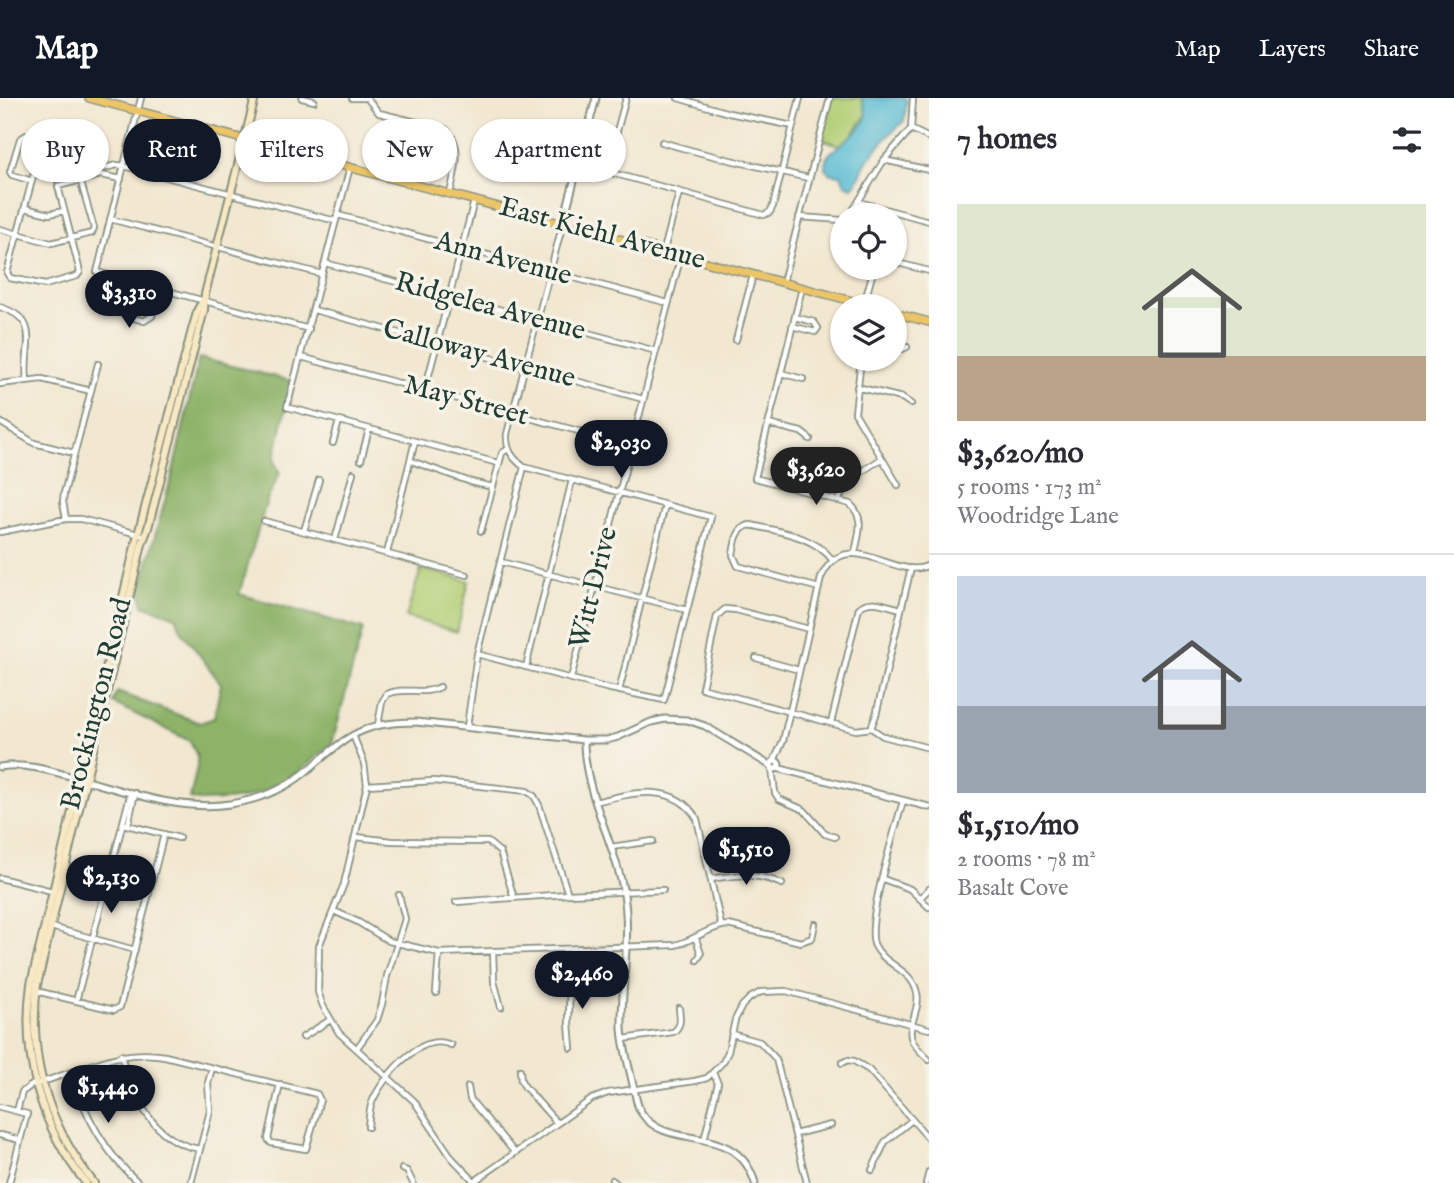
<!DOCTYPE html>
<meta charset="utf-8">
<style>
body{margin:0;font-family:"IM FELL English",serif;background:#f2f2f3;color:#2b2b33;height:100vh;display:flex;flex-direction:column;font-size:26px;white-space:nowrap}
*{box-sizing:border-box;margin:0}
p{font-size:23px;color:#7c7c81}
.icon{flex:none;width:38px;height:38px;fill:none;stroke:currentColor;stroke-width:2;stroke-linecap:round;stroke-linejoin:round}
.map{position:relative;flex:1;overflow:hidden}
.drawer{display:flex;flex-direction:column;background:#fff;width:525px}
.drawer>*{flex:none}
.banner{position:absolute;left:21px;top:21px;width:665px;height:63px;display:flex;gap:14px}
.tools{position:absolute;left:830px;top:105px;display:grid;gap:14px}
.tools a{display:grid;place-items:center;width:77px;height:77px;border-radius:50%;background:#fff;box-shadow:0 2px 5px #0004;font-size:35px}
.price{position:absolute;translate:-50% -60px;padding:0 16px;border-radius:24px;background:#111827;color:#fff;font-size:23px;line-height:46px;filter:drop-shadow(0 2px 4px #0008)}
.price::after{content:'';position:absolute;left:50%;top:42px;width:21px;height:16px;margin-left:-10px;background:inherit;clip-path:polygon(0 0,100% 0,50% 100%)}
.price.selected{background:#222;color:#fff}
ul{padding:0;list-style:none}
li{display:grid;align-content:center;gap:14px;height:371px;padding:0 28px}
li+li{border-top:2px solid #e1e1e2}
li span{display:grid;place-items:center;height:217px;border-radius:0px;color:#555}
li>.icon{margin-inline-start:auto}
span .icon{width:126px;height:126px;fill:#fffc;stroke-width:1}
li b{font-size:30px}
h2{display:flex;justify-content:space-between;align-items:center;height:84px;padding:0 28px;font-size:30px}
.chip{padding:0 24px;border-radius:32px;background:#fff;box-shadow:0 2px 5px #0004;font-size:24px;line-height:63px}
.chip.selected{background:#111827;color:#fff}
header{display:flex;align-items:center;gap:42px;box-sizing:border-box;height:98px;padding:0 35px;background:#111827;color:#fff}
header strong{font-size:33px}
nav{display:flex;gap:38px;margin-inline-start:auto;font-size:24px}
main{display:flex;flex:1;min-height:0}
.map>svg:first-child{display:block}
.green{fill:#b2cf76;stroke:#688655;stroke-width:2}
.forest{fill:#8db267;stroke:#56784e;stroke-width:2}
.water{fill:#54bad3;stroke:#3a7c84;stroke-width:2}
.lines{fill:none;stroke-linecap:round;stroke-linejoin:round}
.minor-casing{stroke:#889282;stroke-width:8}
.tertiary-casing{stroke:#889282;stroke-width:9}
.secondary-casing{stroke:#889282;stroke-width:10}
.primary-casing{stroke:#889282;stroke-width:10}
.minor{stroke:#fff;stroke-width:4.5}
.tertiary{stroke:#fff;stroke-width:5}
.secondary{stroke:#f8e8c3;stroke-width:6}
.primary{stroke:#edc569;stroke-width:7}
.labels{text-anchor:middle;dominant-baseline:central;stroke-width:7;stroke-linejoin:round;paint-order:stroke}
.street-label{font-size:28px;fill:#1f3d34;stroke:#f7f3e8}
</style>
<header>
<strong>Map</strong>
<nav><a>Map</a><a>Layers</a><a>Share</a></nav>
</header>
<main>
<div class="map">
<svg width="929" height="1085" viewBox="0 0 929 1085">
<rect width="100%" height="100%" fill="#f7f3e8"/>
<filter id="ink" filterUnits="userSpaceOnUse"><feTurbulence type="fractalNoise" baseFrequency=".0143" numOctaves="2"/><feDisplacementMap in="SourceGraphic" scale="14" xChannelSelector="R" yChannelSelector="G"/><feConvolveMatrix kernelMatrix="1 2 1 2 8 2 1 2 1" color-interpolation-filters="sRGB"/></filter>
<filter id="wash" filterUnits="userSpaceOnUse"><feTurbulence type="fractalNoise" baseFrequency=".00686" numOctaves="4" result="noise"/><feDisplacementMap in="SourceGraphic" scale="28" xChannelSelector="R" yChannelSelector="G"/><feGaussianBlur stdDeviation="1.57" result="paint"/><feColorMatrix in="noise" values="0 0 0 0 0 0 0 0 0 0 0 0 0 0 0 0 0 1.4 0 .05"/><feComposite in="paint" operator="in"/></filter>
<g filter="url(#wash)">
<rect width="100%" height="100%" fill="#f2e7d0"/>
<path class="green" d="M830,0H862L866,17L848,43L841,48L819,40Z
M421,471L469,483L457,534L406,519Z"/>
<path class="forest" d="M199,260L292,283L274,363L280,375L267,402L239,496L363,531L332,646L297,675L264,693L244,700L226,702L200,703L190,701L197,669V658L190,643L113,605L117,594L200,625L214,620L221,586L181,532L176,519L143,507L140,491L172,378Z"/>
<path class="water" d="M862,0H906L907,3L904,23C890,35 877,49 866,65C860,73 861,83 852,89L845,86L841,77L831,76L825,71C825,68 826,61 827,59C831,51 867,31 866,17C866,12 862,5 862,0Z"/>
</g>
<g filter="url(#ink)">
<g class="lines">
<defs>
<path id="minor" d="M141,0L97,174L309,231
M302,0L314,3
M352,0H367L379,15L445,31C464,47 455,74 450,95
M626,0L608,66V71L612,75L764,117L770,114L773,108L800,0
M678,0L729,15L793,28
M911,31L913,0
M662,44C710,59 759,68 808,80
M419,54L456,64
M884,62L929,72
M350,69L287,309L498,365
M121,81L101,77L58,88L80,174L77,178L45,187L10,180L7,175L34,75L38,69L44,68L52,73L57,82L117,67L124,68L336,123
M32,83L12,77L10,74L20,41L26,37L47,44L49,47L44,68
M859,104L929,123
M25,110L49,116L64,113
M338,117L668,205
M850,117L884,62L911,31L929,40
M799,119L842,122
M110,121L322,176
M0,131L51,145L92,135L94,130L80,81
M664,152L679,95
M894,164L929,173
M325,165L656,253
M115,179C107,208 118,216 144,223L152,218L160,191
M783,184L830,0
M802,190L755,380L850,406C866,421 858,437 855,455
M864,206L874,170
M0,209C44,223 22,249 27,282
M314,212L643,301
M792,228L815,234L818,230L814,224L795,219
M736,242L753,177
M894,250L903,251L907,249
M301,259L631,347
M861,261L855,315L898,387
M781,275L803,281
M0,286L42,281L91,293
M857,289L902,300L911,306
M425,292L474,103
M0,324L34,345L74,355
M768,326L801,334L810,341
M333,345L339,323
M361,362L369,331
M411,363L471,384L493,389
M839,402L846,384L881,361
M66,421L63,404L64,395L98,266
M264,423L467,477
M304,433L319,382
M481,433L502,355L508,351
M0,434L66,421H81L145,438
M335,442L353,375
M387,455L415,343
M501,464L687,512
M819,490L738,468L733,457C735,445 736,430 750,427C778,433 816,438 833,463
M809,531L736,512L725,511L717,518L702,590L856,632L871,630L876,617L911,470
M477,556L606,590L664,602L711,419L524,369C512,360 506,351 507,336L563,125
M756,560L799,572
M526,569L572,382
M571,580L681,157
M619,593L665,407
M831,625L859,510C870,499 887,508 901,511
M378,627L382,604L387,596C405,588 424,598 440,589
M467,629L477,556L524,369
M871,630L883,638L929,650
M353,637L364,665L367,687L344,786L319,848L318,894L323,908L339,935L414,1003L452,1060L476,1085
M774,663L783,643L821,480C846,424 895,485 929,467
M772,670L775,695L779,701L804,712L825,736L835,739
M367,687L434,683L527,693L534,698L539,707L568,796
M903,703C896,729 864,828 875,848C885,868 912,871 917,895C921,910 906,930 912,942C915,949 923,956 929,962
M595,704C631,695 675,683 697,721L721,827
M123,726L179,740
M128,727L135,695
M356,739L392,743L488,744L500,754L514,800
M611,749L653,743
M111,777L151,787
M0,780L52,793
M711,781C737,776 757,775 782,786
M883,781L910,791L929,809
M920,800L929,791
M456,804L568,796L663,792
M334,813L358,824L389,843L439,855L675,847C694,843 710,828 728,827L801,844L812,840L815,826
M51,829L135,852
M696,841L701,856L697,862
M570,851L569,925L571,950
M493,853L494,883L501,909
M36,893L114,912L120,909L164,736
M436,895L439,855
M76,903L131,694
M732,936L760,944L776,961L807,1085
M303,939L330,922
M623,941L673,934C682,928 680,920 679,910
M357,950L377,922L382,906L387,878L405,821L399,797
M121,957C132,998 154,1044 200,1051
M842,965L848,962L854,963L869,972L929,1041
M520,972L521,983L525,989L557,1025
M72,974C83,1015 106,1057 139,1085
M468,989L470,1001L474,1006L515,1055
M0,1009L27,1016L9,1085
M17,1013L22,994L32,987C77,975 117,949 165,958L317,996L320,1002L306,1051L271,1045L268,1041L280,986
M368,1029C369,1020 369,1010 373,1002C384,978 421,933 451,947
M795,1036L831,1027
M0,1037L20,1042
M704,1042L718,985L713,975
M402,1071L407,1073L413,1085
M872,1072L885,1044L912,1022
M612,1082L616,1085
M191,1085L210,1013L208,985L212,970
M472,1085L592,1001L608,995L695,983L707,980L723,964L728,954L735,922L742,908L750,900L761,894L786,893L929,931
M926,1085L929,1074"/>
<path id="tertiary" d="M563,125L596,0
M584,642C584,695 613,740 623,791C632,837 621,884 622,930C623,949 629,968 633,987C636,997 636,1009 643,1017C668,1053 737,1023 755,1085
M771 667a4 4 0 1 1 8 0a4 4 0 1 1-8 0Z
M0,669C26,665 48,672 73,679C123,692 178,714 230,706C256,702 283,692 303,676C322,661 341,641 364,632C381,625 398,624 416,624L584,642H607L618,639L651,624L665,621L687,622L705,628L771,668
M777,670L929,709"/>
<path id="secondary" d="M86,1085C40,1029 21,957 31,886L136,444L192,232L198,211L203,203
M94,1085C48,1027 28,960 37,887L142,446L148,430L204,212L205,196L255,0"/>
<path id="primary" d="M89,0L871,208
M894,215L929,224"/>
</defs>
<use href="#minor" class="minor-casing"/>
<use href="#tertiary" class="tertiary-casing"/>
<use href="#secondary" class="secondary-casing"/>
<use href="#primary" class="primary-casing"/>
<use href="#minor" class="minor"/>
<use href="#tertiary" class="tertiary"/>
<use href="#secondary" class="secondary"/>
<use href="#primary" class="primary"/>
</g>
</g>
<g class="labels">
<g class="street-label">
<text transform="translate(602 136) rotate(15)">East Kiehl Avenue</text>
<text transform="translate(503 161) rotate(15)">Ann Avenue</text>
<text transform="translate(490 209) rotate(15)">Ridgelea Avenue</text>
<text transform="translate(479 256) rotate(15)">Calloway Avenue</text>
<text transform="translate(466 303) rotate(15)">May Street</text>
<text transform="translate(594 490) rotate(-76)">Witt Drive</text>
<text transform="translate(97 606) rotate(-76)">Brockington Road</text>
</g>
</g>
</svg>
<div class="tools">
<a><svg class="icon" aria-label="locate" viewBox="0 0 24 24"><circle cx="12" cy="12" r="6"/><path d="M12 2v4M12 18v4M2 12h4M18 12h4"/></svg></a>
<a><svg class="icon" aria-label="layers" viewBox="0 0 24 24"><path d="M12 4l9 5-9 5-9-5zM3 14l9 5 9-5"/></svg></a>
</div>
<b class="price" style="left:129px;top:232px">$3,310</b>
<b class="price" style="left:621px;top:382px">$2,030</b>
<b class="price selected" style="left:816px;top:409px">$3,620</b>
<b class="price" style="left:746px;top:789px">$1,510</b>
<b class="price" style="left:111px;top:817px">$2,130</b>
<b class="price" style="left:582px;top:913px">$2,460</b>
<b class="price" style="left:108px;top:1027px">$1,440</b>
<div class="banner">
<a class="chip">Buy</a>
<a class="chip selected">Rent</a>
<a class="chip">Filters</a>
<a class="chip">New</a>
<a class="chip">Apartment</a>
</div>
</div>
<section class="drawer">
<h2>7 homes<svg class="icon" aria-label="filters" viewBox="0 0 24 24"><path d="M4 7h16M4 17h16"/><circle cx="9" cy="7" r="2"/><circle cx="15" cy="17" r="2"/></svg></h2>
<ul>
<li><span style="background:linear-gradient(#dfe7d0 70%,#b9a48a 0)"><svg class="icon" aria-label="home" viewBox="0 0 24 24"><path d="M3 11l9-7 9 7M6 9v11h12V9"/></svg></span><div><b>$3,620/mo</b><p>5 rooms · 173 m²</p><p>Woodridge Lane</p></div></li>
<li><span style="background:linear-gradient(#c9d6e8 60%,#9aa5b1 0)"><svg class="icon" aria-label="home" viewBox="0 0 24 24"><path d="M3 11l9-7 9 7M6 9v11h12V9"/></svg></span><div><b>$1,510/mo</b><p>2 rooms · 78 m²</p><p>Basalt Cove</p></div></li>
</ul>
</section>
</main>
